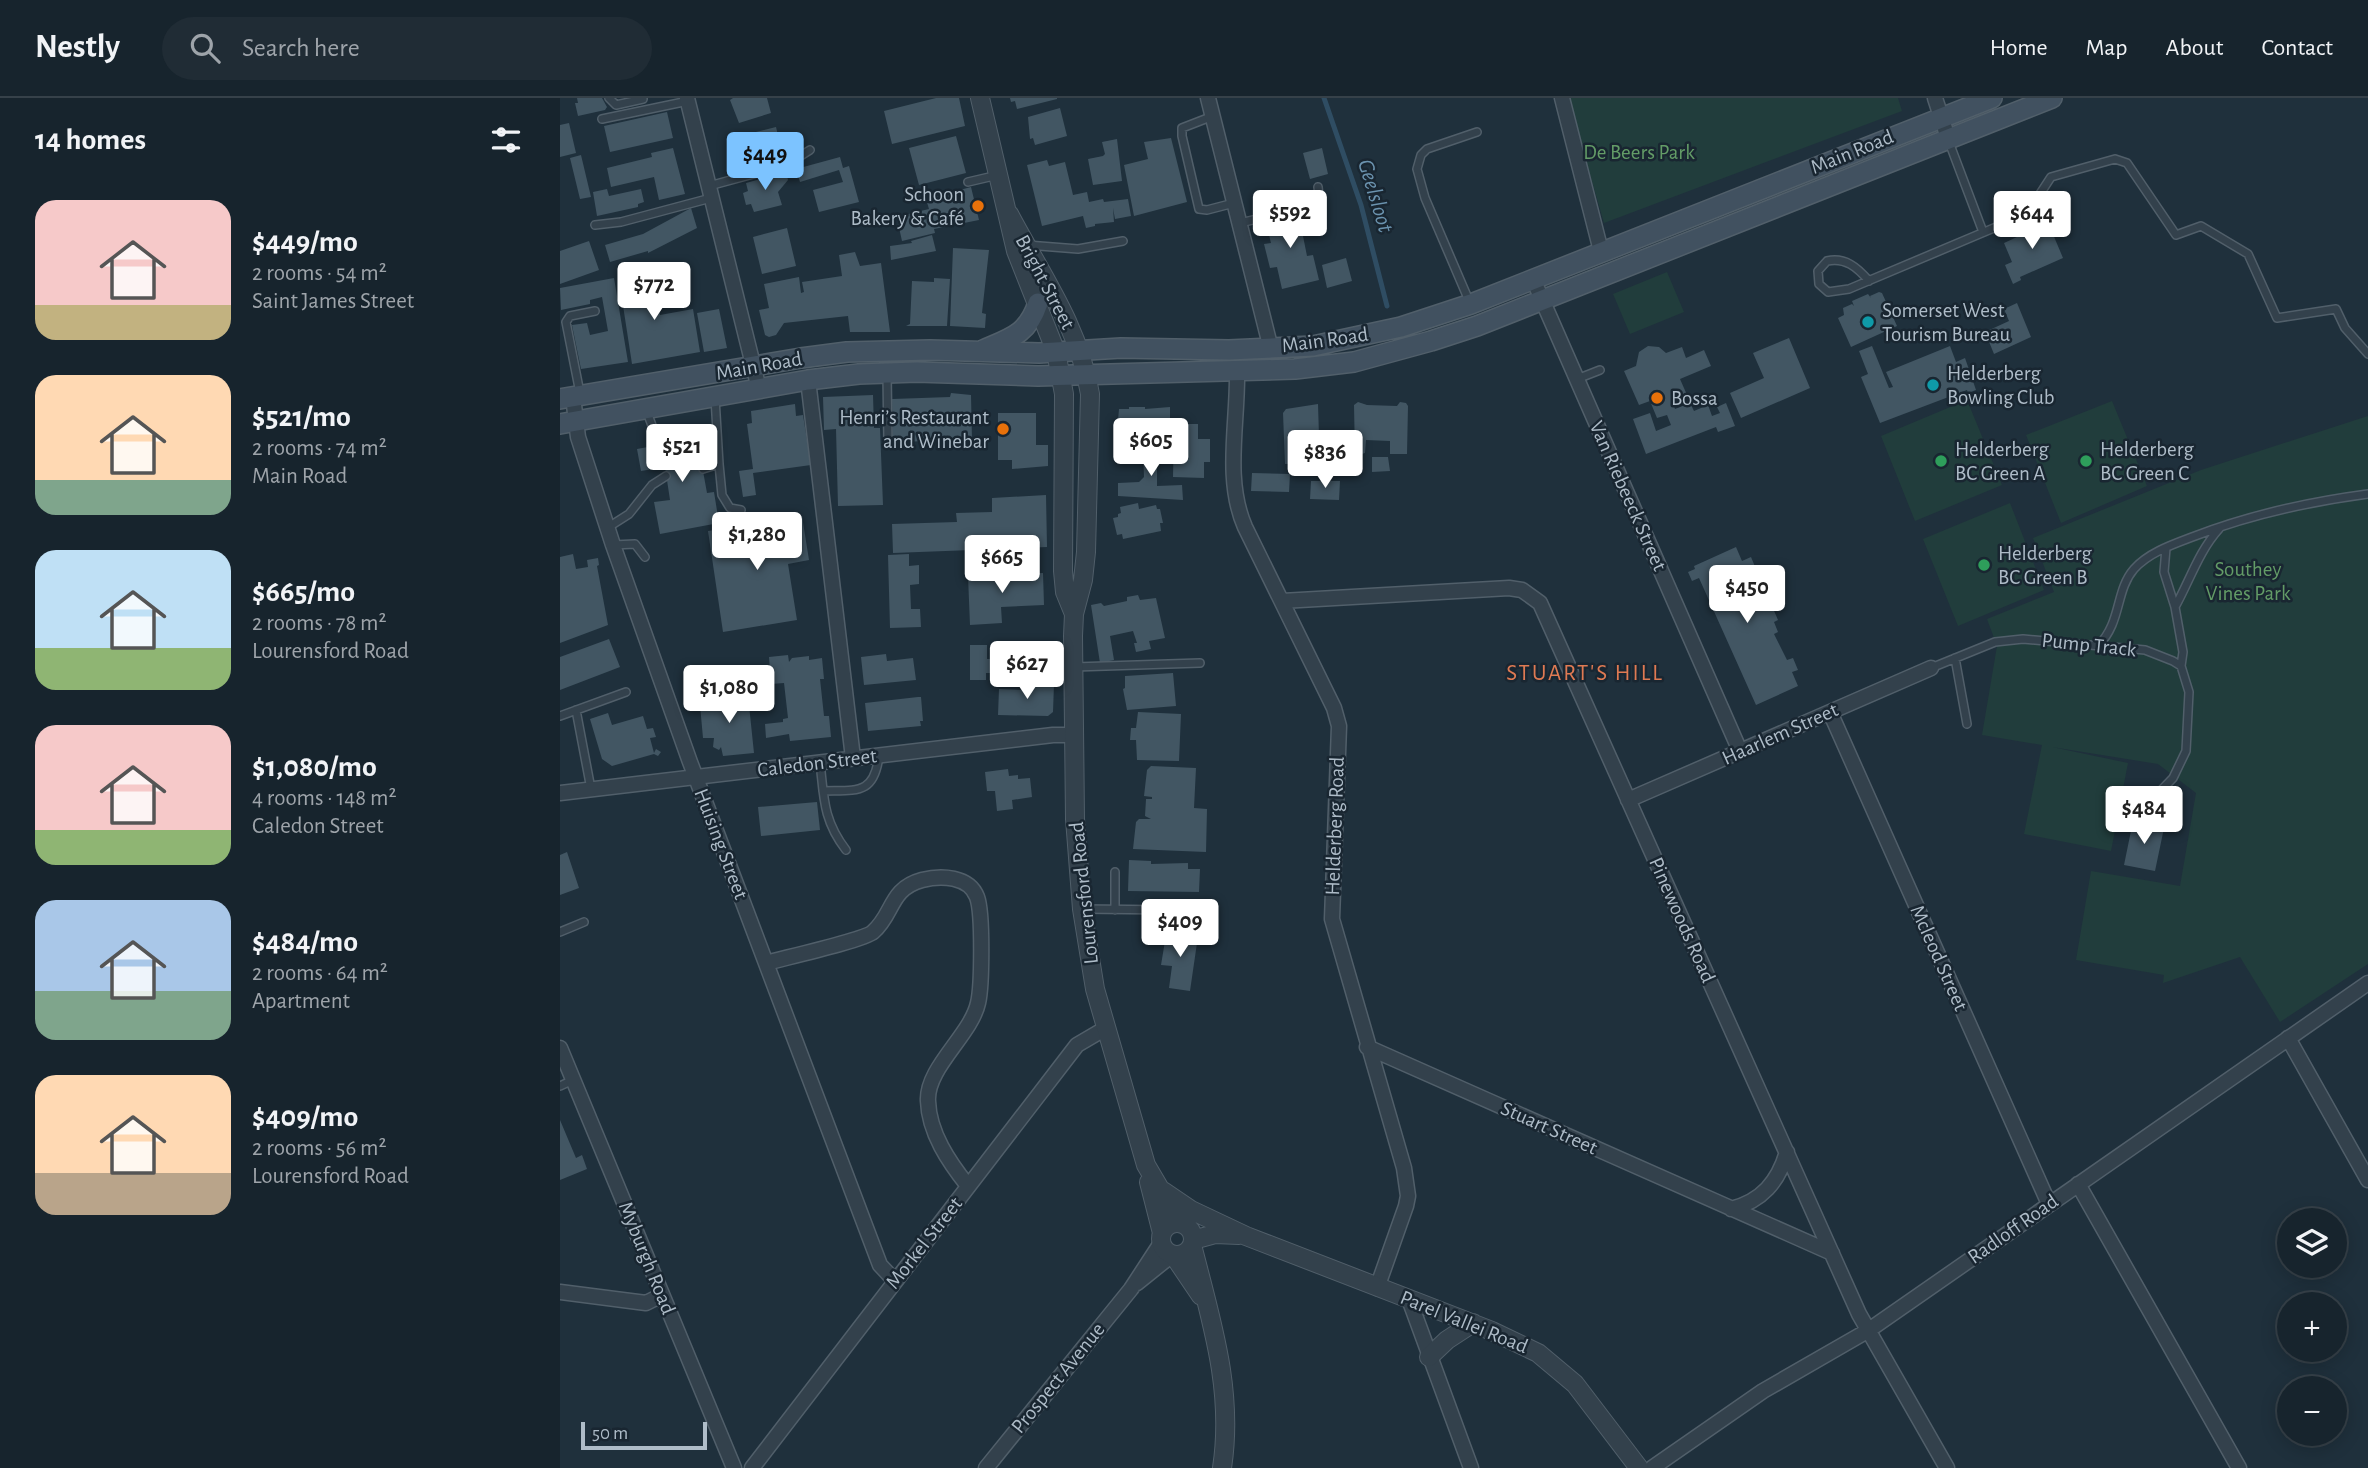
<!DOCTYPE html>
<meta charset="utf-8">
<style>
body{margin:0;font-family:"Alegreya Sans",sans-serif;background:#202c35;color:#f1f3f6;height:100vh;display:flex;flex-direction:column;font-size:26px;white-space:nowrap}
*{box-sizing:border-box;margin:0}
p{font-size:23px;color:#9ea4aa}
.icon{flex:none;width:38px;height:38px;fill:none;stroke:currentColor;stroke-width:2;stroke-linecap:round;stroke-linejoin:round}
.map{position:relative;flex:1;overflow:hidden}
.sheet{display:flex;flex-direction:column;background:#17242d;width:560px}
.sheet>*{flex:none}
.buttons{position:absolute;left:1717px;top:1110px;display:grid;gap:14px}
.buttons a{display:grid;place-items:center;width:70px;height:70px;border-radius:50%;background:#17242d;box-shadow:0 4px 18px #0003,0 0 0 2px #364149;font-size:35px}
.scale{position:absolute;left:21px;bottom:18px;width:126px;box-sizing:border-box;padding-left:7px;border:4px solid #aebcc8;border-top:0;font-size:19px;line-height:24px;white-space:nowrap;color:#aebcc8;-webkit-text-stroke:5px #192631;paint-order:stroke}
.price{position:absolute;translate:-50% -60px;padding:0 16px;border-radius:7px;background:#fff;color:#222;font-size:23px;line-height:46px;filter:drop-shadow(0 2px 4px #0008)}
.price::after{content:'';position:absolute;left:50%;top:42px;width:21px;height:16px;margin-left:-10px;background:inherit;clip-path:polygon(0 0,100% 0,50% 100%)}
.price.active{background:#7cc3ff;color:#111}
ul{padding:0;list-style:none}
li{display:flex;align-items:center;gap:21px;height:175px;padding:0 35px}
li span{display:grid;place-items:center;flex:none;width:196px;height:140px;border-radius:21px;color:#555}
li>.icon{margin-inline-start:auto}
span .icon{width:84px;height:84px;fill:#fffc;stroke-width:1}
li b{font-size:30px}
h2{display:flex;justify-content:space-between;align-items:center;height:84px;padding:0 35px;font-size:30px}
header{display:flex;align-items:center;gap:42px;box-sizing:border-box;height:98px;padding:0 35px;background:#17242d;border-bottom:2px solid #364149}
header strong{font-size:33px}
nav{display:flex;gap:38px;margin-inline-start:auto;font-size:24px}
.search{width:490px;height:63px;background:#202c35;display:flex;align-items:center;gap:18px;box-sizing:border-box;padding:0 24px;border-radius:38px;color:#9ea4aa;font-size:26px}
main{display:flex;flex:1;min-height:0}
.map>svg:first-child{display:block}
.green{fill:#213d3c}
.lines{fill:none;stroke-linecap:round;stroke-linejoin:round}
.stream{stroke:#2f4d63;stroke-width:5}
.building{fill:#425663}
.service-casing{stroke:#515f6a;stroke-width:10}
.minor-casing{stroke:#515f6a;stroke-width:17}
.tertiary-casing{stroke:#515f6a;stroke-width:20}
.secondary-casing{stroke:#515f6a;stroke-width:22}
.service{stroke:#33414c;stroke-width:7}
.minor{stroke:#33414c;stroke-width:14}
.tertiary{stroke:#33414c;stroke-width:18}
.secondary{stroke:#415160;stroke-width:19}
.food-dot{fill:#e8710a;stroke:#192631;stroke-width:2.5}
.culture-dot{fill:#0f9aa8;stroke:#192631;stroke-width:2.5}
.leisure-dot{fill:#2e9e5b;stroke:#192631;stroke-width:2.5}
.labels{text-anchor:middle;dominant-baseline:central;stroke-width:5;stroke-linejoin:round;paint-order:stroke}
.park-label{font-size:21px;fill:#639c67;stroke:#192631}
.street-label{font-size:21px;fill:#aebcc8;stroke:#192631}
.poi-label{font-size:21px;fill:#aebcc8;stroke:#192631;text-anchor:start}
.water-label{font-size:23px;font-style:italic;fill:#6b93af;stroke:#192631}
.neighbourhood-label{font-size:23px;letter-spacing:2px;fill:#df7a53;stroke:#192631}
</style>
<header>
<strong>Nestly</strong>
<div class="search"><svg class="icon" aria-label="search" viewBox="0 0 24 24"><circle cx="10" cy="10" r="6"/><path d="M15 15l6 6"/></svg>Search here</div>
<nav><a>Home</a><a>Map</a><a>About</a><a>Contact</a></nav>
</header>
<main>
<section class="sheet">
<h2>14 homes<svg class="icon" aria-label="filters" viewBox="0 0 24 24"><path d="M4 7h16M4 17h16"/><circle cx="9" cy="7" r="2"/><circle cx="15" cy="17" r="2"/></svg></h2>
<ul>
<li><span style="background:linear-gradient(#f6c9c9 75%,#c2b280 0)"><svg class="icon" aria-label="home" viewBox="0 0 24 24"><path d="M3 11l9-7 9 7M6 9v11h12V9"/></svg></span><div><b>$449/mo</b><p>2 rooms · 54 m²</p><p>Saint James Street</p></div></li>
<li><span style="background:linear-gradient(#ffd9b3 75%,#7fa58c 0)"><svg class="icon" aria-label="home" viewBox="0 0 24 24"><path d="M3 11l9-7 9 7M6 9v11h12V9"/></svg></span><div><b>$521/mo</b><p>2 rooms · 74 m²</p><p>Main Road</p></div></li>
<li><span style="background:linear-gradient(#bfe0f5 70%,#8fb573 0)"><svg class="icon" aria-label="home" viewBox="0 0 24 24"><path d="M3 11l9-7 9 7M6 9v11h12V9"/></svg></span><div><b>$665/mo</b><p>2 rooms · 78 m²</p><p>Lourensford Road</p></div></li>
<li><span style="background:linear-gradient(#f6c9c9 75%,#8fb573 0)"><svg class="icon" aria-label="home" viewBox="0 0 24 24"><path d="M3 11l9-7 9 7M6 9v11h12V9"/></svg></span><div><b>$1,080/mo</b><p>4 rooms · 148 m²</p><p>Caledon Street</p></div></li>
<li><span style="background:linear-gradient(#a9c7e8 65%,#7fa58c 0)"><svg class="icon" aria-label="home" viewBox="0 0 24 24"><path d="M3 11l9-7 9 7M6 9v11h12V9"/></svg></span><div><b>$484/mo</b><p>2 rooms · 64 m²</p><p>Apartment</p></div></li>
<li><span style="background:linear-gradient(#ffd9b3 70%,#b9a48a 0)"><svg class="icon" aria-label="home" viewBox="0 0 24 24"><path d="M3 11l9-7 9 7M6 9v11h12V9"/></svg></span><div><b>$409/mo</b><p>2 rooms · 56 m²</p><p>Lourensford Road</p></div></li>
</ul>
</section>
<div class="map">
<svg width="1808" height="1370" viewBox="0 0 1808 1370">
<rect width="100%" height="100%" fill="#1f303c"/>
<path class="green" d="M1008,0H1338L1342,13L1044,125Z
M1107,174L1124,214L1070,236L1053,196Z
M1407,302L1442,387L1355,423L1321,338Z
M1552,303L1587,388L1501,425L1466,337Z
M1808,318V866L1720,924L1680,859L1603,885L1604,877L1516,862L1531,773L1620,788L1636,695L1598,666L1492,649L1568,665L1551,753L1464,736L1482,647L1422,637L1437,548L1427,521L1494,494L1473,440L1641,372Z
M1450,405L1484,492L1398,528L1363,441Z"/>
<g class="lines">
<path class="stream" d="M764,0L801,107L827,208"/>
</g>
<path class="building" d="M17,0H42L47,9L45,12L18,18L15,5H18Z
M173,0H207L211,15L179,25L170,2Z
M376,0H399L405,28L332,46L324,13Z
M450,0H497V1L457,11L455,3L451,4Z
M500,10L507,38L475,47L473,40L470,41L468,19Z
M107,14L113,40L50,54L44,28Z
M9,25L16,55L0,59V27Z
M216,29L225,66L176,78L167,41Z
M396,38L406,75L359,87L349,50Z
M611,40L627,104L574,118L564,67L588,61L584,44Z
M557,41L562,83L533,87L528,61L543,58L545,56L542,44Z
M113,50L125,96L99,102L94,79L51,89L47,70L92,59L91,55Z
M762,50L768,76L750,81L743,55Z
M21,57L31,99L20,101L10,60Z
M280,59L283,70L289,68L299,104L259,114L253,92L283,84L279,72L240,84L236,71Z
M487,62L489,68L505,64L513,97L527,94L529,104L543,101L544,104L568,101L571,118L555,121L553,110L554,124L535,126V128L526,130L523,118L482,128L467,67Z
M226,74L228,82L218,94L222,107L194,114L191,106L186,107L183,95L188,93L186,85Z
M411,89L419,122L374,131L375,135L342,143L336,116L340,118L369,111L366,101Z
M47,91L49,98L81,91L84,104L78,106V109L37,118L33,94Z
M131,110L137,130L88,155V153L50,164L45,147L83,136Z
M743,112L749,137L743,138L747,158L753,157L759,182L722,191L717,169L710,170L704,146L711,145L705,121Z
M1487,122L1503,160L1460,179L1461,182L1453,186L1445,167L1452,164L1444,145L1457,139L1456,135Z
M227,130L236,168L202,176L193,139Z
M372,137L376,153L331,162L330,148L352,145L351,143Z
M29,143L39,172L0,186V153Z
M393,150L429,152L422,215L426,216L425,230L390,228Z
M295,154L300,168L321,165L330,234H290L288,218L224,225L216,237L209,239L205,237L199,212L209,210L204,186L239,179L241,195L244,194L242,184L282,178L279,157Z
M786,160L792,183L767,190L762,167Z
M90,169L100,217L133,211L140,254L72,266L58,175Z
M54,180L68,264L21,271L12,227L27,225L30,237L48,233L42,199L30,202V206L1,212L0,190Z
M374,180L390,181L387,228H346L350,226L352,183L374,184Z
M1319,194L1322,195L1337,228L1291,249L1278,220L1284,217L1283,210L1292,206L1294,208L1292,203L1308,196L1311,200L1310,198Z
M1457,205L1471,239L1434,256L1425,234L1449,223L1444,211Z
M159,211L167,250L144,254L137,215Z
M1229,240L1250,290L1181,320L1170,295L1204,280L1193,255Z
M1088,248L1099,249L1106,255L1122,249L1126,260L1144,252L1151,268L1120,281L1127,297L1112,302L1115,311L1130,305L1134,313L1148,307L1152,318L1160,315L1157,309L1166,305L1175,328L1158,334L1156,329L1086,356L1073,321L1090,315L1096,333L1111,327L1107,317L1097,320L1090,303L1079,307L1064,273L1076,268L1079,254Z
M1312,248L1329,290L1333,289L1326,274L1390,248L1396,264L1405,260L1416,292L1408,295L1407,292L1320,325L1301,279L1308,276L1299,253Z
M391,295L411,297L412,342L333,344L332,301L390,299Z
M313,297L314,330H320L323,407L278,408L276,331L264,332L263,299Z
M798,304L807,307L837,308L840,304L846,305L848,308L847,356H830V343L806,342L805,355L795,358L794,307Z
M235,306L236,318L243,317L251,367L193,375L196,397L183,399L179,373L193,371L187,326L192,325L191,313Z
M758,306L759,338H754V365L725,366L723,315L726,311Z
M569,309H585V311L610,309V335L557,334L559,311H569Z
M438,315H476V347H488V368L452,371V362H438Z
M614,326H638V341H650V364H644V380L613,379Z
M148,338L152,360L141,362L147,395L154,394L159,425L100,436L94,404L110,402L105,369L81,373L77,351Z
M591,340L607,341L606,357L597,356V388L622,387L623,402L558,398V385L579,384L584,379L583,354L591,355Z
M812,359H828L830,373L812,374Z
M692,375L730,376L729,394L691,393Z
M751,383H780L779,402L750,401Z
M486,397L487,449L333,455L332,426L397,424L396,415L432,414V400Z
M578,405L579,411L596,407L597,411H600L603,425H600L601,433L563,441L562,436L557,437L553,420L558,419V416L561,415L560,409Z
M242,418L249,462L228,466L237,522L163,534L148,433Z
M1176,449L1182,463L1191,459L1196,471L1188,475L1192,488L1199,502L1203,500L1207,510L1212,508L1218,522L1214,524L1218,534L1214,536L1227,562L1233,560L1238,572L1232,574L1238,588L1196,607L1139,480L1132,483L1128,474L1135,471L1134,468Z
M13,456L16,471L28,469L27,462L38,460L39,467L37,468L48,527L0,545V459Z
M349,456V468L359,467V486L350,487L351,511H360L361,529L330,530L328,457Z
M483,475L484,507L441,509L442,525L410,527L408,478Z
M578,497L580,502L596,500L605,540L589,543L591,551L576,554L574,545H577L573,533L550,538L554,562L540,565L531,507L541,505L544,508L567,503V499Z
M49,541L60,569L0,592V559Z
M455,544H493V576L426,575V582H410V547H427V561H430V558H446V561H451V548H455Z
M326,556L327,563L353,560L356,582L304,587L301,559Z
M228,557L229,564L232,560L249,558V562L262,560L264,581H260L264,618H269L271,639L230,643L229,636L206,640L205,626L223,624V621L228,620L224,585L211,586L209,559Z
M613,575L616,608L567,612L563,591L565,590V578Z
M465,585L494,586L493,614L488,618L438,617L439,591L465,592Z
M187,588L194,655L163,658L161,649L159,652L153,649L154,640H143L140,607L178,603L177,589Z
M358,599H361L363,623H360L361,628L308,633L305,605Z
M578,614L621,616L619,663L577,662L576,642H570L571,630H576Z
M48,615L52,627L83,618L87,631L93,630L96,639L90,640L94,655L96,651L101,654L98,658L94,656L52,668L42,661L30,621Z
M591,668L636,670L634,710L647,711L646,754L573,751L576,724L579,721H591L585,718L586,701H592V699L584,698L587,672Z
M448,671L449,678L458,677V681L470,680L472,699L452,702L453,711L437,713L435,693H427L425,674Z
M257,704L260,732L201,738L198,709Z
M1573,723L1604,730L1595,773L1564,767Z
M7,754L19,790L0,797V757Z
M569,762L591,763V766L628,765V771H640L639,794L568,793Z
M613,835L638,838L630,893L609,890L612,868L601,867L606,837L613,838Z
M0,1022L16,1060L22,1057L27,1071L0,1082Z"/>
<g class="lines">
<defs>
<path id="service" d="M49,0L56,7L83,1
M653,18L622,30V38L639,111L647,112L674,105
M42,21L128,3
M1389,44L1423,134
M408,84L438,77
M149,88L226,67L250,52
M680,125L760,106L758,89
M35,127L61,124L151,100
M467,147L518,151L563,143
M1309,183C1297,169 1285,159 1267,163L1258,173L1259,186L1268,194L1289,191L1467,116L1491,79L1555,61L1567,65L1616,137L1641,128L1688,156L1717,220L1776,211L1785,230L1808,256
M910,205L865,100L857,71L861,57L867,51L917,34
M327,276L328,345
M1017,281L1040,272
M20,295L6,224L10,218L35,213
M86,311L99,347
M159,366L162,397L170,410L181,412
M143,371L159,366L155,300
M47,430L69,416L92,387L106,378
M53,447L75,446L85,459
M1606,450L1604,474L1615,509
M1538,548C1562,524 1555,493 1574,471C1589,454 1614,446 1635,438C1692,416 1748,404 1808,396
M1395,560L1407,626
M1621,568L1623,554L1615,509C1630,482 1639,453 1659,431
M514,569L640,565
M1371,570L1435,544L1463,541L1585,552L1613,563L1621,568L1629,594L1626,653L1613,680L1588,706
M16,612L31,691
M0,618L66,594
M260,664C264,700 263,722 286,752
M263,693C297,692 314,697 319,658
M555,774V812
M522,811L615,812
M0,834L24,824
M0,988L13,982"/>
<path id="minor" d="M127,0L199,291
M648,0L711,251
M1002,0L1041,153
M1375,0L1388,40
M973,181L1180,653
M677,274C678,325 664,381 685,429L774,610L779,628L772,821L844,1070L848,1098L846,1108L817,1190
M248,282L293,660
M13,299L18,339L53,447L130,664L320,1167L335,1183
M722,503L949,490L962,492L980,505L1299,1216L1387,1370
M1270,614L1489,1106
M0,695L493,637H513
M1068,702L1371,570
M206,865C224,860 304,842 313,834C334,816 329,791 362,782C381,777 409,778 417,799C423,815 422,888 418,905C411,937 366,970 368,1003C369,1035 389,1064 408,1088
M1728,940L1808,1082
M807,949L1272,1155
M0,950L174,1370
M1518,1086L1679,1370
M1171,1111C1202,1103 1218,1084 1227,1054
M577,1185L612,1157
M0,1194L86,1205L102,1197
M849,1201L911,1370
M192,1370L517,947L546,930
M426,1370L571,1191L601,1145
M1092,1370L1203,1293L1309,1232L1808,885"/>
<path id="tertiary" d="M420,0L456,153L496,254L504,296L503,473L505,494L514,516
M449,116C480,175 519,228 530,296L526,454L523,482L514,516L513,538L515,721L522,811L535,891L586,1067L620,1125
M589,1084L602,1135
M603,1093L631,1112L686,1138L932,1233L978,1255L1015,1286L1079,1370
M601 1141a16 16 0 1 1 32 0a16 16 0 1 1-32 0Z
M633,1142L655,1136L679,1137
M632,1147C651,1222 674,1292 662,1370
M614,1158L641,1198
M869,1259L887,1242L913,1225"/>
<path id="secondary" d="M423,252C451,240 468,236 478,205
M0,301L241,260L287,254L370,252L479,255L561,250L669,252L753,248L841,229L911,206L1432,0
M0,326L248,282L299,276L357,274L478,278L735,271L794,264L871,243L917,228L1492,0"/>
</defs>
<use href="#service" class="service-casing"/>
<use href="#minor" class="minor-casing"/>
<use href="#tertiary" class="tertiary-casing"/>
<use href="#secondary" class="secondary-casing"/>
<use href="#service" class="service"/>
<use href="#minor" class="minor"/>
<use href="#tertiary" class="tertiary"/>
<use href="#secondary" class="secondary"/>
</g>
<g class="food-dot">
<circle cx="418" cy="108" r="7"/>
<circle cx="1097" cy="300" r="7"/>
<circle cx="443" cy="331" r="7"/>
</g>
<g class="culture-dot">
<circle cx="1308" cy="224" r="7"/>
<circle cx="1373" cy="287" r="7"/>
</g>
<g class="leisure-dot">
<circle cx="1381" cy="363" r="7"/>
<circle cx="1526" cy="363" r="7"/>
<circle cx="1424" cy="467" r="7"/>
</g>
<g class="labels">
<g class="park-label">
<text x="1079" y="54">De Beers Park</text>
<text x="1688" y="471">Southey<tspan x="1688" dy="24">Vines Park</tspan></text>
</g>
<g class="street-label">
<text transform="translate(1292 54) rotate(-22)">Main Road</text>
<text transform="translate(485 184) rotate(62)">Bright Street</text>
<text transform="translate(765 242) rotate(-8)">Main Road</text>
<text transform="translate(199 268) rotate(-10)">Main Road</text>
<text transform="translate(1068 398) rotate(66)">Van Riebeeck Street</text>
<text transform="translate(1529 547) rotate(6)">Pump Track</text>
<text transform="translate(1220 636) rotate(-24)">Haarlem Street</text>
<text transform="translate(257 665) rotate(-7)">Caledon Street</text>
<text transform="translate(775 728) rotate(-88)">Helderberg Road</text>
<text transform="translate(161 746) rotate(69)">Huising Street</text>
<text transform="translate(524 795) rotate(-96)">Lourensford Road</text>
<text transform="translate(1122 822) rotate(66)">Pinewoods Road</text>
<text transform="translate(1379 860) rotate(66)">Mcleod Street</text>
<text transform="translate(989 1030) rotate(24)">Stuart Street</text>
<text transform="translate(1453 1131) rotate(-35)">Radloff Road</text>
<text transform="translate(364 1145) rotate(-52)">Morkel Street</text>
<text transform="translate(87 1160) rotate(68)">Myburgh Road</text>
<text transform="translate(904 1224) rotate(22)">Parel Vallei Road</text>
<text transform="translate(498 1280) rotate(-51)">Prospect Avenue</text>
</g>
<g class="poi-label">
<text x="404" y="96" text-anchor="end">Schoon<tspan x="404" dy="24">Bakery &amp; Café</tspan></text>
<text x="1322" y="212">Somerset West<tspan x="1322" dy="24">Tourism Bureau</tspan></text>
<text x="1387" y="275">Helderberg<tspan x="1387" dy="24">Bowling Club</tspan></text>
<text x="1111" y="300">Bossa</text>
<text x="429" y="319" text-anchor="end">Henri’s Restaurant<tspan x="429" dy="24">and Winebar</tspan></text>
<text x="1395" y="351">Helderberg<tspan x="1395" dy="24">BC Green A</tspan></text>
<text x="1540" y="351">Helderberg<tspan x="1540" dy="24">BC Green C</tspan></text>
<text x="1438" y="455">Helderberg<tspan x="1438" dy="24">BC Green B</tspan></text>
</g>
<g class="water-label">
<text transform="translate(815 98) rotate(73)">Geelsloot</text>
</g>
<g class="neighbourhood-label">
<text x="1025" y="575">STUART'S HILL</text>
</g>
</g>
</svg>
<div class="buttons">
<a><svg class="icon" aria-label="layers" viewBox="0 0 24 24"><path d="M12 4l9 5-9 5-9-5zM3 14l9 5 9-5"/></svg></a>
<a>+</a>
<a>−</a>
</div>
<div class="scale">50 m</div>
<b class="price active" style="left:205px;top:94px">$449</b>
<b class="price" style="left:730px;top:152px">$592</b>
<b class="price" style="left:1472px;top:153px">$644</b>
<b class="price" style="left:94px;top:224px">$772</b>
<b class="price" style="left:591px;top:380px">$605</b>
<b class="price" style="left:122px;top:386px">$521</b>
<b class="price" style="left:765px;top:392px">$836</b>
<b class="price" style="left:197px;top:474px">$1,280</b>
<b class="price" style="left:442px;top:497px">$665</b>
<b class="price" style="left:1187px;top:527px">$450</b>
<b class="price" style="left:467px;top:603px">$627</b>
<b class="price" style="left:169px;top:627px">$1,080</b>
<b class="price" style="left:1584px;top:748px">$484</b>
<b class="price" style="left:620px;top:861px">$409</b>
</div>
</main>
